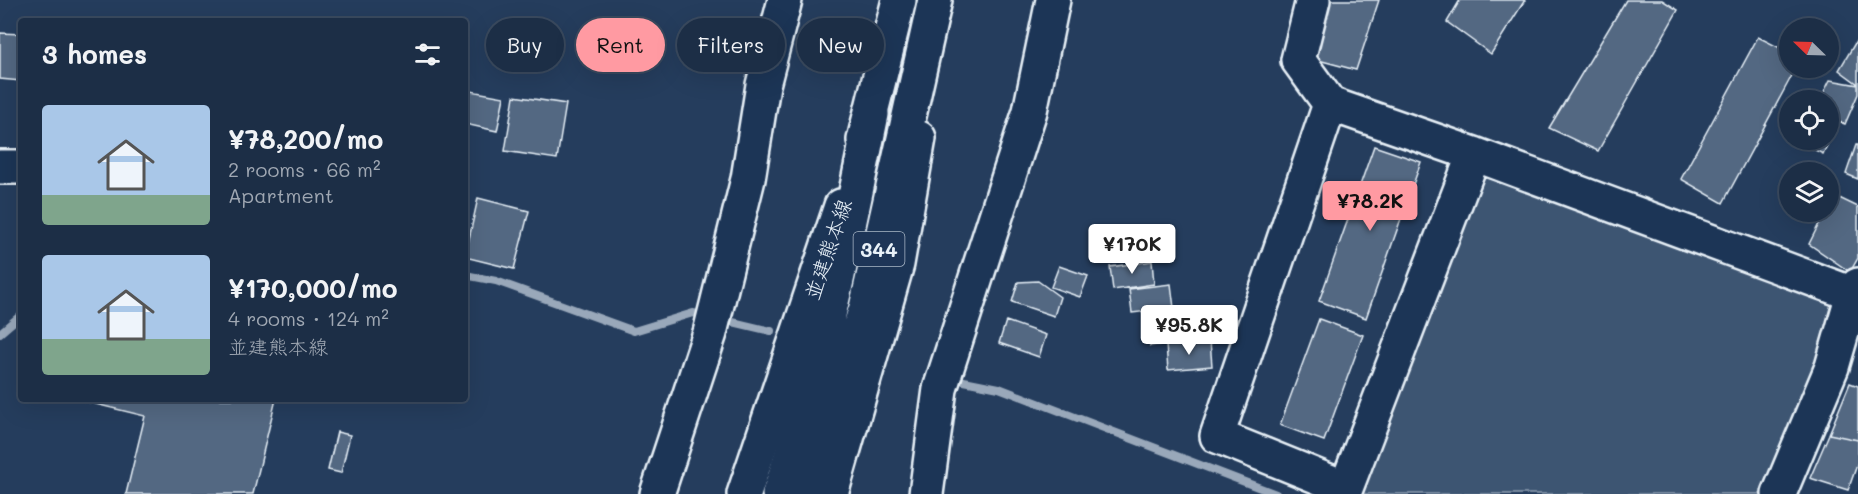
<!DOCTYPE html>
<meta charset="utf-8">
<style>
body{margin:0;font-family:Mali,"Klee One",sans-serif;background:#293a51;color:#f1f3f6;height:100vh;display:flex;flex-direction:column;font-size:22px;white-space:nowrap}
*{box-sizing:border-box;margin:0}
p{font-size:20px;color:#a0a8b3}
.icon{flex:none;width:33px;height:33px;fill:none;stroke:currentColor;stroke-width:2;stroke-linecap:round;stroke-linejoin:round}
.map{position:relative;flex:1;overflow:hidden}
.panel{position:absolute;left:18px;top:18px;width:450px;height:384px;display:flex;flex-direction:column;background:#1c2e46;border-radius:6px;box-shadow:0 6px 24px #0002,0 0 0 2px #3a4a5f}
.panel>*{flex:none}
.guide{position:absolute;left:486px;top:18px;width:570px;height:54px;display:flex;gap:12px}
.needle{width:39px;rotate:293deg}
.fabs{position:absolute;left:1779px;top:18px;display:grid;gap:12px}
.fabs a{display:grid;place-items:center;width:60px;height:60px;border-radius:50%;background:#1c2e46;box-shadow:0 6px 24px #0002,0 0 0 2px #3a4a5f;font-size:30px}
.price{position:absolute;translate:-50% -51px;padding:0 14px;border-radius:6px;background:#fff;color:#222;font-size:20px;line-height:39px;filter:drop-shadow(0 2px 3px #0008)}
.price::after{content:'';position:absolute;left:50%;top:36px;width:18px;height:14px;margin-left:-9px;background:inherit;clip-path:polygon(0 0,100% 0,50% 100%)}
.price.current{background:#ff9aa2;color:#111}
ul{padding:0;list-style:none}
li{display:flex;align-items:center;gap:18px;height:150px;padding:0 24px}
li span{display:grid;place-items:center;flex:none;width:168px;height:120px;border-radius:6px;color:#555}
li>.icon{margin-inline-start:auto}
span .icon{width:72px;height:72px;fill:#fffc;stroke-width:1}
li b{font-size:26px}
h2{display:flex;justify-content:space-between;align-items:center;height:72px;padding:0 24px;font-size:26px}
.pill{padding:0 21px;border-radius:27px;background:#1c2e46;box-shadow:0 6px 24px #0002,0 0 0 2px #3a4a5f;font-size:21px;line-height:54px}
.pill.current{background:#ff9aa2;color:#111}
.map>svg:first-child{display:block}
.green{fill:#3e5472;stroke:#93a2b5;stroke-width:1.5}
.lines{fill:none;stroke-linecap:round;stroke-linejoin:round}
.stream{stroke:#99a8ba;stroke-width:8}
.building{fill:#536782;stroke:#e8f1f8;stroke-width:1.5}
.minor-casing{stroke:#e8f1f8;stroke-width:38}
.major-casing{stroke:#e8f1f8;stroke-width:38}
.highway-casing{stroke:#e8f1f8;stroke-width:38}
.minor{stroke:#1d3557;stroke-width:33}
.major{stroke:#1d3557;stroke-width:33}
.highway{stroke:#1d3557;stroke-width:33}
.labels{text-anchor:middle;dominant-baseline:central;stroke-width:4.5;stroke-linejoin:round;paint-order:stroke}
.shield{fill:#1d3557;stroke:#abb9c8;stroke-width:1.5}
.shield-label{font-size:20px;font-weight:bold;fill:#e8f1f8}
.street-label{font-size:21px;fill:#e8f1f8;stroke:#1d3557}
</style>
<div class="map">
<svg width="1858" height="494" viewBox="0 0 1858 494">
<rect width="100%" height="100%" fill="#253d5d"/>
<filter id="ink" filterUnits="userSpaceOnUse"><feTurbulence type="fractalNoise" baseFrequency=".0167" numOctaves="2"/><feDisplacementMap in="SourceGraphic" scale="12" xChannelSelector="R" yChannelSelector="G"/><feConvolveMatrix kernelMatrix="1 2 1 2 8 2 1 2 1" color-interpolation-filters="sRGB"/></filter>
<g filter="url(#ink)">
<path class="green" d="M1474,154L1853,294L1779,494H1344Z"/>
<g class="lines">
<path class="stream" d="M465,275L496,281L634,331L693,313L707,316
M720,319L771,331
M0,333L21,315
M964,381L999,388L1276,494"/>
</g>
<path class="building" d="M1329,0H1379L1356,70L1307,57Z
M1460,0H1525L1491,54L1447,22Z
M1626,0H1662L1678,10L1598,151L1549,128Z
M0,33L21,34V81L0,79Z
M1758,37L1790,53V68H1796L1723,203L1681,179Z
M1858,38V84L1839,70Z
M1830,80L1858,85V94L1845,124L1828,118V100H1820Z
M465,90L504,97L497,131L465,124Z
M514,96L566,104L557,159L505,151Z
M1828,122L1836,126L1823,154L1795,140H1828Z
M1856,145H1858V179L1846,174Z
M1374,146L1421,162L1366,318L1319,301Z
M1833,195L1858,207V258L1850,272L1809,244L1825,212H1828Z
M478,198L529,211L514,269L465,257Z
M1152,261L1154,284L1113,290L1110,267Z
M1059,266L1088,276L1080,297L1051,287Z
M1038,281L1060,297L1054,316L1012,302L1018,282Z
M1171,284L1174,308L1132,313L1129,289Z
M1187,316L1189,341L1150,346L1147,320Z
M1319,319L1363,335L1324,441L1280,425Z
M1006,321L1046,335L1039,357L999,343Z
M1210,341L1212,366L1168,370L1166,345Z
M1850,383L1858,386V440L1829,434Z
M75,399H276L253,494H126L145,416Z
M337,432L350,435L341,473L328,470Z
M1829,434L1858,440V462L1848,490L1810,478Z"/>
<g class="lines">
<defs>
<path id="minor" d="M1313,0L1298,60L1330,104L1474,154L1853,294
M1330,104L1217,436L1346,488L1474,154
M0,167H21
M657,494L710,333L748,179L763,85L785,0
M926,494L940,389L1030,111L1053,0
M1779,494L1832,367L1853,294L1858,285"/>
<path id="major" d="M864,140L899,0
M744,494L841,206
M831,494L897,264L919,138"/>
<path id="highway" d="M779,494C820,370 846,242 872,114
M805,494L866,308L935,0"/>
</defs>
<use href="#minor" class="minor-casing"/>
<use href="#major" class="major-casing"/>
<use href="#highway" class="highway-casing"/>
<use href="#minor" class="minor"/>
<use href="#major" class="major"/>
<use href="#highway" class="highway"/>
</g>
</g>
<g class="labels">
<rect class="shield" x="853.5" y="232" width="51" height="34" rx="4.5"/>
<g class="shield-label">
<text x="879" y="249">344</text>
</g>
<g class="street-label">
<text transform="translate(827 249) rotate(-71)">並建熊本線</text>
</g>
</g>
</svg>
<div class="fabs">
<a><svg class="needle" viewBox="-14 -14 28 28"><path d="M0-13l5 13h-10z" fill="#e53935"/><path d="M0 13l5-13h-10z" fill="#a0a8b3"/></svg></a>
<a><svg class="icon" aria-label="locate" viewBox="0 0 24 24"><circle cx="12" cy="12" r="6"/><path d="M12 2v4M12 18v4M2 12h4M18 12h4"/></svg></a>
<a><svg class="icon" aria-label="layers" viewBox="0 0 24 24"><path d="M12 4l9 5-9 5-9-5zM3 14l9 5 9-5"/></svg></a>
</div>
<b class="price current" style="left:1370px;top:232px">¥78.2K</b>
<b class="price" style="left:1132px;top:275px">¥170K</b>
<b class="price" style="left:1189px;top:356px">¥95.8K</b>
<div class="guide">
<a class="pill">Buy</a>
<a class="pill current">Rent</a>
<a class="pill">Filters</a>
<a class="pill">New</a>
</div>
<section class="panel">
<h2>3 homes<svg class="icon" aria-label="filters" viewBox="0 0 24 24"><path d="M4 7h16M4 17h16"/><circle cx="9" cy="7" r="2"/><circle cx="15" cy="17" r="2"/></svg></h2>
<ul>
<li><span style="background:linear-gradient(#a9c7e8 75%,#7fa58c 0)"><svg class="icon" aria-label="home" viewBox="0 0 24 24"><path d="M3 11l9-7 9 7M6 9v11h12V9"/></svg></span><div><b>¥78,200/mo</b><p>2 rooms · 66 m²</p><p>Apartment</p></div></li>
<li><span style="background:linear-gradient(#a9c7e8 70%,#7fa58c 0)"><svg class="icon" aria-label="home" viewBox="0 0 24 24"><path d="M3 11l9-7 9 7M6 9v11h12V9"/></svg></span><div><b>¥170,000/mo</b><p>4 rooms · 124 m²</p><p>並建熊本線</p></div></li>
</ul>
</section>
</div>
